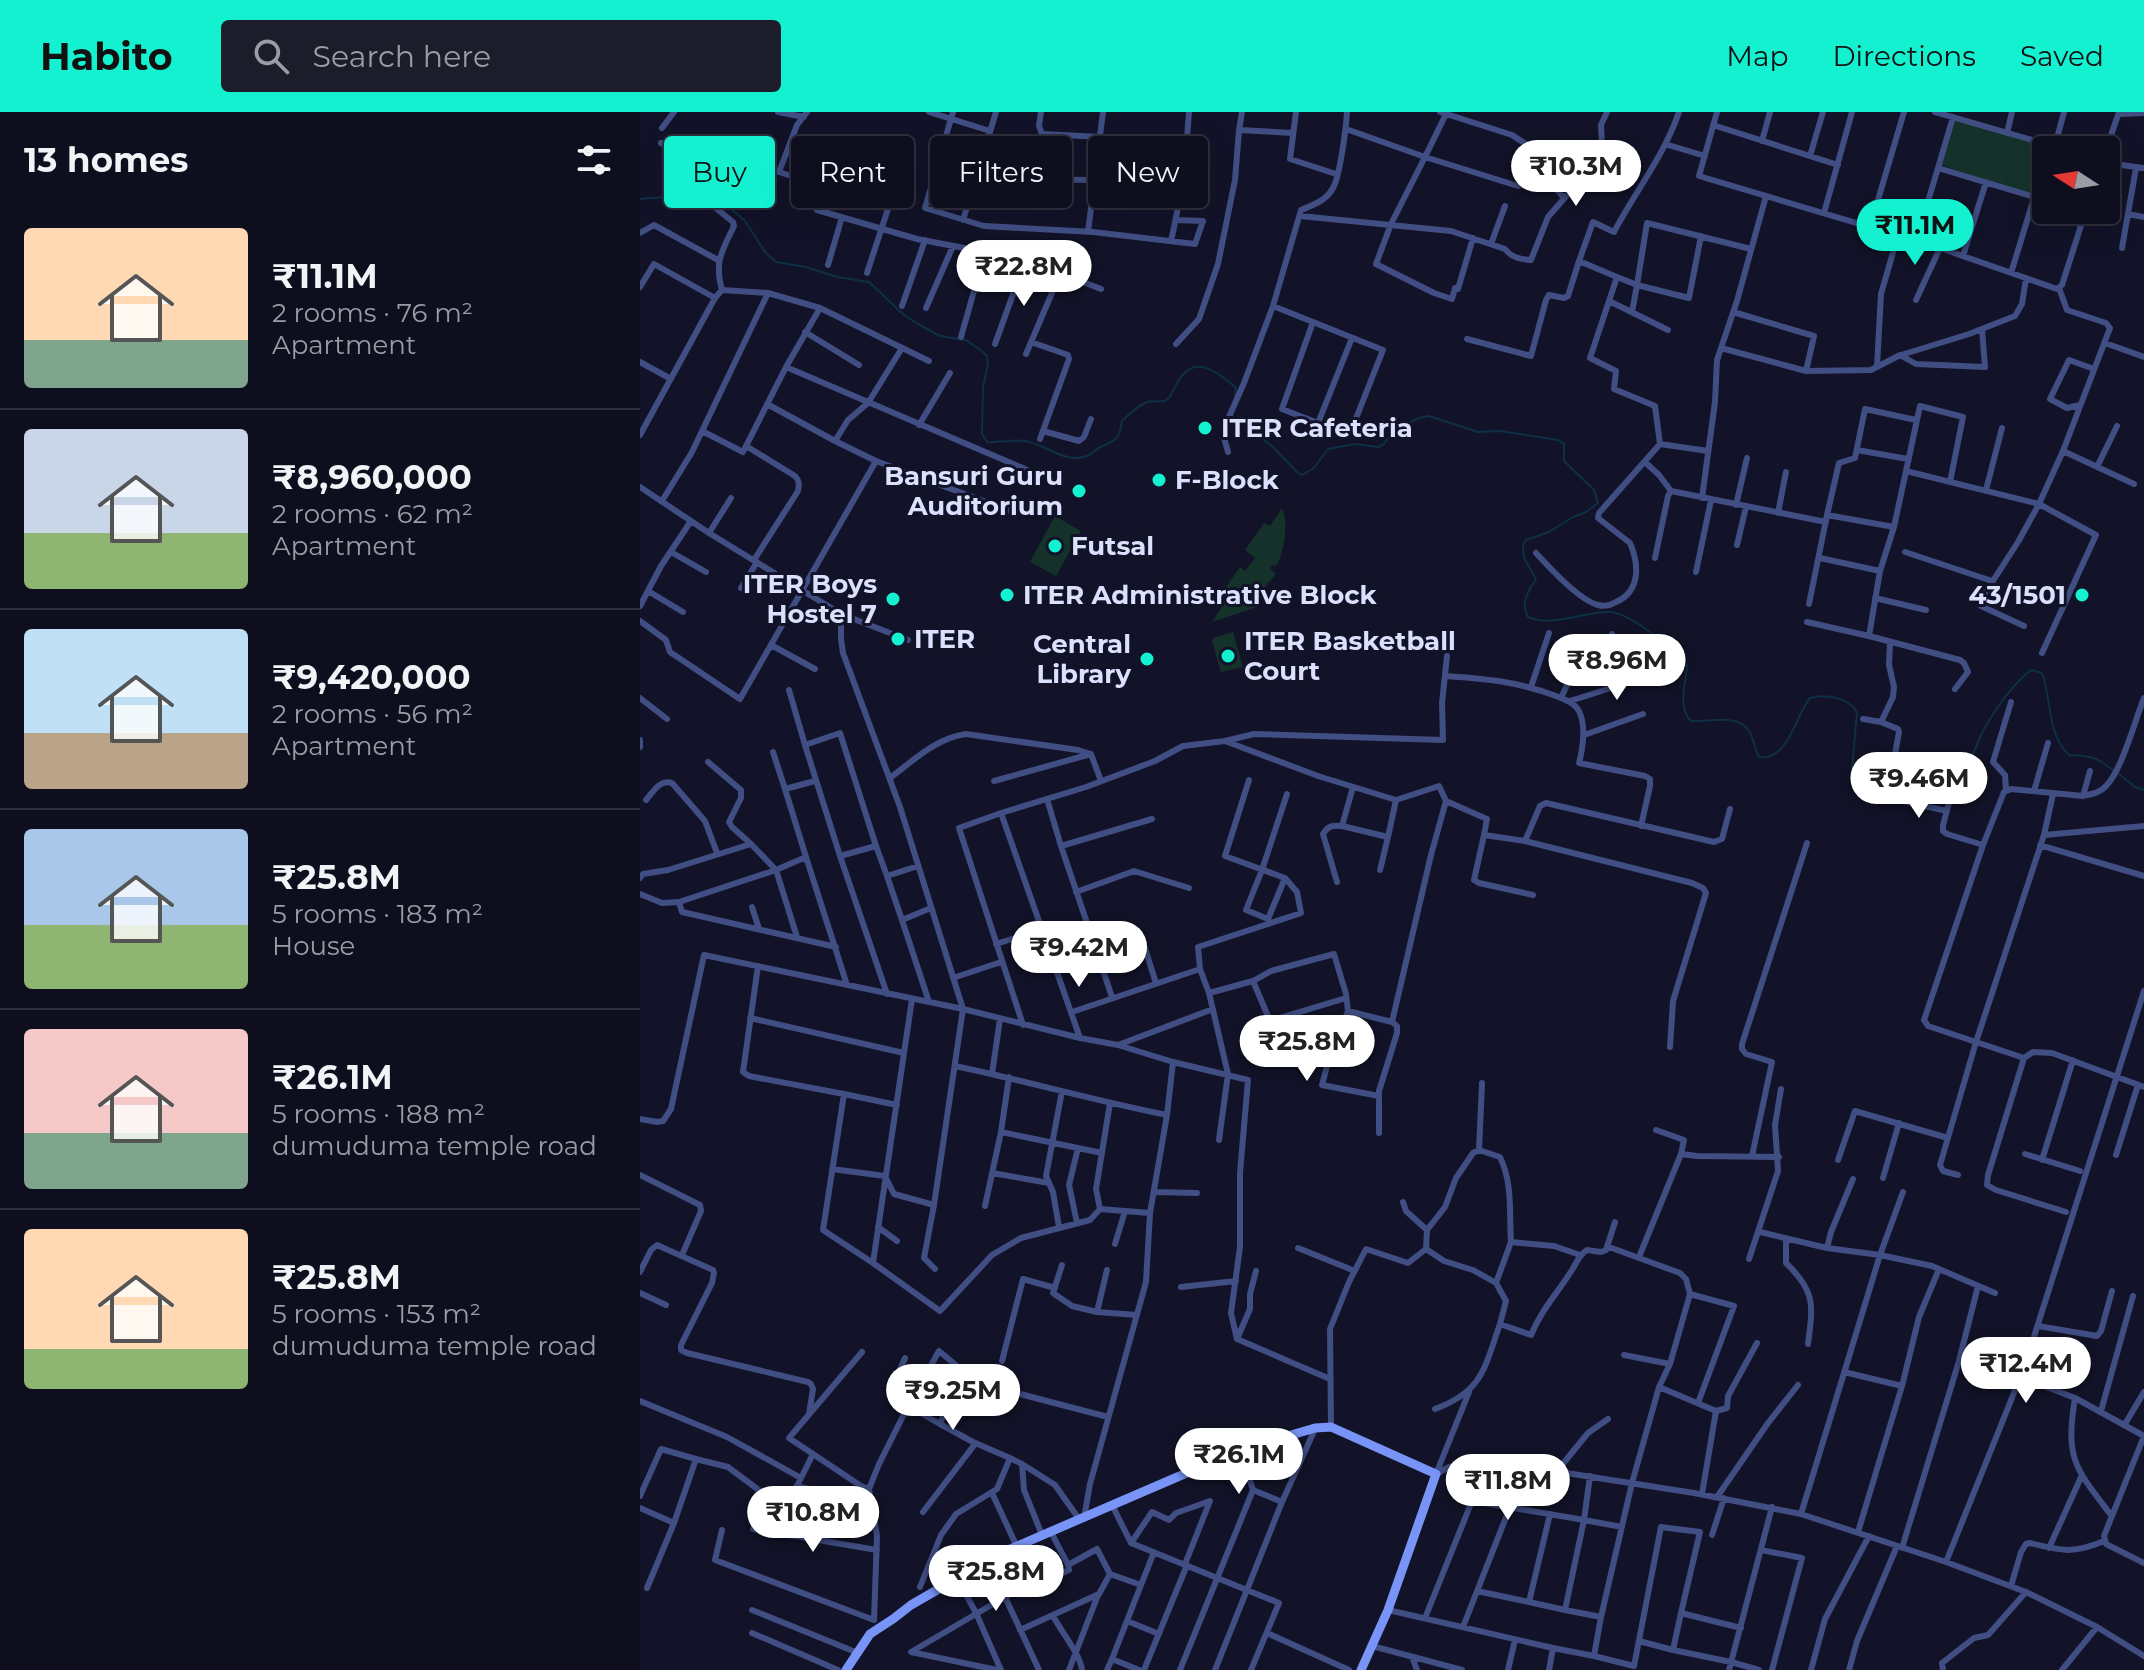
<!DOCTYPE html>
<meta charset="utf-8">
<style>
body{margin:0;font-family:Montserrat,sans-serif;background:#1c1c2b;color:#f1f3f6;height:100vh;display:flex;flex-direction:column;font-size:30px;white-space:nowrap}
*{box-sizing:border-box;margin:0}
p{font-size:26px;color:#9b9ca4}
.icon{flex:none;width:44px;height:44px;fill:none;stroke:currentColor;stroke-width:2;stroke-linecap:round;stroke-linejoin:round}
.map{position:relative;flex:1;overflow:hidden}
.side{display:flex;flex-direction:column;background:#0e0e1e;width:640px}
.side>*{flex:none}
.hud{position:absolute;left:24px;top:24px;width:760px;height:72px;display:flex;gap:16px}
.needle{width:52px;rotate:282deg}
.controls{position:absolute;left:1392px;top:24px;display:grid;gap:16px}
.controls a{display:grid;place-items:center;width:88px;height:88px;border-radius:8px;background:#0e0e1e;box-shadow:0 8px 32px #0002,0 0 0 2px #2e2e3c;font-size:40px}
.price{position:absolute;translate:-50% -68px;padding:0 18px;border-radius:28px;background:#fff;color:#222;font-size:26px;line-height:52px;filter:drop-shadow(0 2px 4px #0008)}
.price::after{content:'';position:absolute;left:50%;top:48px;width:24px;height:18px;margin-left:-12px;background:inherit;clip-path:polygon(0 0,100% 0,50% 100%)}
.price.active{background:#13f1d1;color:#111}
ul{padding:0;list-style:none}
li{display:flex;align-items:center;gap:24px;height:200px;padding:0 24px}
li+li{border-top:2px solid #2e2e3c}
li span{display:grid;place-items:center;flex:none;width:224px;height:160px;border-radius:8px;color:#555}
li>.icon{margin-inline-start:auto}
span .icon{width:96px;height:96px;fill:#fffc;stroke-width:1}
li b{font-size:34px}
h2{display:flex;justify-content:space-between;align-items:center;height:96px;padding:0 24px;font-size:34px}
.pill{padding:0 28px;border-radius:8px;background:#0e0e1e;box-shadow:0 8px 32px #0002,0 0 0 2px #2e2e3c;font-size:28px;line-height:72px}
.pill.active{background:#13f1d1;color:#111}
header{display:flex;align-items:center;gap:48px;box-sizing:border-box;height:112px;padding:0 40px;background:#13f1d1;color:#111}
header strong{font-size:38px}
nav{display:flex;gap:44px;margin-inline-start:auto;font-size:28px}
.search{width:560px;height:72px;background:#1c1c2b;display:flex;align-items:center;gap:20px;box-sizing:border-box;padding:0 28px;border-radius:8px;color:#9b9ca4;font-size:30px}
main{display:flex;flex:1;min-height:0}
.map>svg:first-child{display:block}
.green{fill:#15322a}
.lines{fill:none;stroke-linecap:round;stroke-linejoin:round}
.stream{stroke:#0e3045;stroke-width:2}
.street{stroke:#404e84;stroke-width:6}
.secondary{stroke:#7894f7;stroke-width:9}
.poi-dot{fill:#13f1d1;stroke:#121328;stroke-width:3}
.labels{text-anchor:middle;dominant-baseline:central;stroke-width:6;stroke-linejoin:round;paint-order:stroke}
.poi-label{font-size:26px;font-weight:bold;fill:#dbe0fd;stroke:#121328;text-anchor:start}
</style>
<header>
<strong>Habito</strong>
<div class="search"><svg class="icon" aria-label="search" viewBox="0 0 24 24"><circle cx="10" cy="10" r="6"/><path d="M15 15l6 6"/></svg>Search here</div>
<nav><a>Map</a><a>Directions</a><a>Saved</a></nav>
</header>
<main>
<section class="side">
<h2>13 homes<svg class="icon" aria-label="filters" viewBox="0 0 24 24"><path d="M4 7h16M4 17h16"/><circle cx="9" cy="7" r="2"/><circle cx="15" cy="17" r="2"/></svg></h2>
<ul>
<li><span style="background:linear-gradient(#ffd9b3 70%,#7fa58c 0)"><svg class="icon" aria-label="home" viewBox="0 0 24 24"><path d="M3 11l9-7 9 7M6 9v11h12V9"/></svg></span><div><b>₹11.1M</b><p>2 rooms · 76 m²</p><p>Apartment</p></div></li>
<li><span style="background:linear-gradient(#c9d6e8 65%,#8fb573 0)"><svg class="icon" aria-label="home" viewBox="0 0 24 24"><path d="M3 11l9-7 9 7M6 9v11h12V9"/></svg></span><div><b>₹8,960,000</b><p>2 rooms · 62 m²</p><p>Apartment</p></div></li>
<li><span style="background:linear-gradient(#bfe0f5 65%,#b9a48a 0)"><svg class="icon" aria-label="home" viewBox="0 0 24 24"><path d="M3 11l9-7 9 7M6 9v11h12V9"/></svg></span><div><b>₹9,420,000</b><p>2 rooms · 56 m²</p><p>Apartment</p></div></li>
<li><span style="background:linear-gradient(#a9c7e8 60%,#8fb573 0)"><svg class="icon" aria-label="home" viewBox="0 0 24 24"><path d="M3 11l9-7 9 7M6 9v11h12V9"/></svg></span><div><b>₹25.8M</b><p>5 rooms · 183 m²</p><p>House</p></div></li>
<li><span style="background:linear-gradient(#f6c9c9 65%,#7fa58c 0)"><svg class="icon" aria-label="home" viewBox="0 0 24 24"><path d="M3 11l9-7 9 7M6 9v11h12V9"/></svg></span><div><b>₹26.1M</b><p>5 rooms · 188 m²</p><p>dumuduma temple road</p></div></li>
<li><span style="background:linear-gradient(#ffd9b3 75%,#8fb573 0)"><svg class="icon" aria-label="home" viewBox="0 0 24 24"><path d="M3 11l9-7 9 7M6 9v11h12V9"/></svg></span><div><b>₹25.8M</b><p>5 rooms · 153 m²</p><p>dumuduma temple road</p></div></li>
</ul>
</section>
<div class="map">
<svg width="1504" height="1558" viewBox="0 0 1504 1558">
<rect width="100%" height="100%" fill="#121328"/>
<path class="green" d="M1314,7L1409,33L1408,38H1406V45L1394,84L1301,53Z
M642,396C649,409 644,442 636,454L633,453L630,456L636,462L624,476L620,494L572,510L585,490L579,485L600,455L605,459L615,446L605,438L624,411L630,414Z
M415,404L441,419L416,464L390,450Z
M593,520L603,555L581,560L572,529L574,526Z"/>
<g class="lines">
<path class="stream" d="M0,87C27,84 29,89 47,66L58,68L105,109L125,140L136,150L166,155L197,165L229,170L264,203L278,212L300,224L326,228L343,240L347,244L348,252L343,275L342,322L347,330C359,331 372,327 385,329C407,332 426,355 451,342C452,341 459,335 461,335C477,327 479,328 482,309C489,302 498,294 507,290C513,288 521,291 526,288C531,286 533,277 536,273C552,241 575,257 596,276L595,284
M593,304L633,335L657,360L662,363L674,356L688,337L715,332L738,335L744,332L751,322L765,313L779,306L789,304L838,320L860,319L918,328L924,332V349L954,378L958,391L946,400L933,405L909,420L886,428L883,433L884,446L896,467C888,479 880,491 888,505C912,516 944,499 969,500C990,500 1033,537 1047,553C1046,571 1037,595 1051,609C1069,610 1098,601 1109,619C1114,627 1114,636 1119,645C1149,649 1155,604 1170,586C1186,582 1208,585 1217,600L1212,658L1220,668C1238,673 1241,667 1257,667C1276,666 1291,675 1313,669C1328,664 1336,631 1344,617C1355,597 1373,572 1391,558L1402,561C1412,588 1407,623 1429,643C1453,645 1454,643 1474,659
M1479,662L1495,675L1504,678"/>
<path class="street" d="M138,0L164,5
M167,0L157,13L139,60L183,74L177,98L277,127L345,140L321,225
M289,0L350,19
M313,0L285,96L344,114L453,120L555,132L563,109L536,108
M401,0L399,14L402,22L461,25
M656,0L650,47L696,62
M800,0L872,23L898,40L905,64
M1077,0L1059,64L1300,136L1417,177L1422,173L1446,98
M1295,0L1427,38
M1479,2L1504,1
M1313,5L1298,56L1394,85
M1073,13L1198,53
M22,16L34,0
M706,17L785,45L807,0
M599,18L602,0
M1367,21L1372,0
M1122,29L1130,0
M21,31L89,65L97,64L107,53
M1025,32L1065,44
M59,33L107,53L139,60
M1415,34L1424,0
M1466,38L1479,0
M1170,44L1183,0
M1466,51L1504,56
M295,63L333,73
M359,67L455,68
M56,80L93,110L94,114C82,139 74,150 82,178
M120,90L132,59
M1184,101L1212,0
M1488,102L1504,105
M660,104L811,119L865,137C872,146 880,147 891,148L908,105L948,59L962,34L961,13L967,0
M323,108L356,0
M1230,115L1264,0
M448,120L463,0
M0,121L14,113L78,148
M833,126L818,177L815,176L812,187L794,181L736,152L751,112L785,45L878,74L905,64L924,86
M531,129C541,86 546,44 549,0
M1276,129L1298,56
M851,132L865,94
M1482,136L1496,56
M345,140L405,155L461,177
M1323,144L1346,70
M939,149L953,110L974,120C995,80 1024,44 1039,0
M188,153L202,105
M227,161L263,51
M1371,161L1406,47
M977,165L997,173L1007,111L1111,137
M0,175L14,152L75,186
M1276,188L1300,136
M969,189L1028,218
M262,194L285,128
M633,194L743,238L713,314
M180,196L146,255L392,360
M286,196L313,134
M992,200L997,173L1049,186L1061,124
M1093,200L1174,224L1166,259
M673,210L642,297L678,311L712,226
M165,220L219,253
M827,227L891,244L906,188L909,183L924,186L928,184L939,149L977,165L950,246L976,259L974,277L1015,294L1020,332L959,401L958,406L990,431C999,452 1001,479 976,490C971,493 965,495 958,493C939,488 910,456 896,441
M391,230L428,243L429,247L400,327
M1465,231L1504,245
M355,232L385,149
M536,232L559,207L578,152L595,68L599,18L653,21
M1081,236L1166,259L1231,258L1260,243L1276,252L1345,255L1342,217
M386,242L420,162
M1261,243L1329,222L1375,204L1382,192L1386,166
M0,250L31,267
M1237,254L1241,182L1258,123
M127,292L195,329L208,308L228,291L262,236
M1440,293L1427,296L1410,287L1429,248L1454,257
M279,313L310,261
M62,319L103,340L146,255
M403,319L439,329L444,325L451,307
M0,323L75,186L82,178L128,181L180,196L289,249
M195,329L236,349
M1020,332L1068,339
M106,334L155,364C160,369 159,373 158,379L114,448
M1217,338L1268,347
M1423,339L1494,372
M588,340L584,326V316L604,271L633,194L661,98C673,93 686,89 693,76C700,64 706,16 707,0
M1005,350L1019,363L1031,379
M1457,355L1477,314
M1266,359L1399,392L1456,423L1402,541
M0,375L69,421L201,502V527L203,541L260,695L323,897L440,926L478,933L533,950L527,1003L510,1101L506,1170L450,1372L444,1406
M1346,378L1362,316
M1062,386L1075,290L1077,248L1097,189L1126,84
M22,389L52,340L128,181
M1096,393L1107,346
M1138,401L1146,360
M1187,403L1199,351L1215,346L1225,297L1276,308
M1254,415L1280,294L1323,305L1310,370
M69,421L91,386
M1097,433L1106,395
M31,440L66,460
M1265,440L1352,469
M1015,446L1028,384L1031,379L1186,410
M1180,446L1240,459
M1056,460L1071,388
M101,476L117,450
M8,479L43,500
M1235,486L1286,498
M1169,492L1187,403L1254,415L1240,459L1229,524
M0,494L21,454L51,409
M201,502L268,528
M0,509L26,528L30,540L100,587L236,349L373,400
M1167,510L1229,524L1320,548L1324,551L1328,560L1315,577
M1384,514L1341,494L1342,486L1378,430L1399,392L1423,339L1470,216L1466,211L1427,198L1419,176
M131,533L175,557
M805,564C848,567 875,569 916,584C923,587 932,589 937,596C947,609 943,636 939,651L1005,664L1010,667V674L1001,714
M891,575L909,521
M149,578L165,633
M0,586L27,607
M921,586L933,560L937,556L957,549L968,541L972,522
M930,589L974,575L989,548
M1223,607L1241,610L1258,617L1259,620L1253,653
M1241,610L1253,585L1254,575L1249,553L1250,530
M944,623L1003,602
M0,628V635
M585,629L678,664L756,688L799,674L806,689L847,707L844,723L885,729L1052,771L1063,776L1066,781L1033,889L1030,935
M133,640L145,677
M68,650L101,678V686L89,710L92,715L111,732
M250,666C274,648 296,626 326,622L438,638L451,642L461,669
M354,669L451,642
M1314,672L1303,713V719L1307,722L1343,733
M1366,678L1365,663L1353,650L1371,590
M1394,679L1408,631
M1443,684L1450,659
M407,687L421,734L512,707
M6,688C13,680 20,667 32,671L65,709L77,741
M1258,688L1307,699
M361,701L319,716L383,913
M702,714L748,725L756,688
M844,723L834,768L839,771L893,783
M1404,723L1504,714
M885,729L900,694L906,691L1074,730L1082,727L1090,697
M1400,733L1504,764
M421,734L472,885
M200,744L165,633L200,621L236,734
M166,745L145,677L175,669
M740,758L748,725
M247,764L262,808L291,796
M0,766L3,762L28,758L111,732L136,758L157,825
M645,766L628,807L606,798L622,758L647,682
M697,770L683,722C688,714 692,713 702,714L713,675
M436,780L494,759L549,776
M0,782L22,791L39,790
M112,795L119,817
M262,808L289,890
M502,827L516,871
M356,832L401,818
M196,835L42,800L39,790L136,758L166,745L207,873
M408,838L451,823
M118,854L103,960L109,964L204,982L183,1118L233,1151L272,887
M560,857L558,835L661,801L657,780L645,766L585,744L609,668
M313,866L361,850
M613,869L630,909L706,886
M569,881L613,869L631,859L694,842L706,882L708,899L752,910
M247,882L200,744L236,734L247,764L278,754
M708,899L687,954L682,973L739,984
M432,900L560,857L569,881L588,962L579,1028
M110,906L264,941
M440,926L361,701L446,675L515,649L543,634L585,629L614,622L803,628L802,591L807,544
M478,933L573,897
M1384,946L1336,930L1404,723L1413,682
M533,950L608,968L600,1061V1135L591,1201L597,1227
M315,954C386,969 456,989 527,1003
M352,962L360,907
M204,982L257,993
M470,991L456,1077L460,1097L510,1101
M0,1007L17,1010L23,1009L31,997L64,843L323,897L294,1093L254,1082L245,1064L192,1057
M1016,1018L1044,1028L1041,1042L1057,1044L1139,1045
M361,1020L462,1041
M739,1021V979L757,921V914L752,910L791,743L806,689
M839,1038L842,971
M1385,1042L1440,1059
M1476,1043L1498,973
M1112,1044L1132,950L1106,942L1102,937V932L1167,731
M1198,1048L1215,999L1308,1026
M1402,1048L1433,948
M352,1061L409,1071
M0,1063L60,1093L61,1099L42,1143
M1318,1063L1303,1059L1300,1053L1336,930L1288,914L1284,908L1343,733L1364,680L1371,677L1443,684C1452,682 1460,681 1466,674C1482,658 1495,608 1504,586
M1243,1066L1259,1011
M514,1080L557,1081
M763,1090L766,1099L787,1118
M294,1093L284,1146L295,1157
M345,1094L361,1020L369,965
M1426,1100L1356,1078L1347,1073L1348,1063L1384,946L1393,940L1412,941L1504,975
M437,1111L429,1073L438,1036
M238,1115L257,1129
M419,1115L413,1080L406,1064L422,979
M1120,1120L1187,1136L1240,1143L1263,1080
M1146,1126V1151C1176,1180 1173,1193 1168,1232
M475,1132L485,1099
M969,1135L1040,1161L1046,1167L1050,1182L1030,1252L1019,1275
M658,1136L715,1159
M1187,1136L1191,1120L1213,1067
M786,1137L804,1149L833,1158L856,1171L866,1189L860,1212
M999,1145L1041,1042
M1109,1147L1138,1059L1135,1013L1141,977
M233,1151L300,1199L352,1143L381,1126L450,1108L460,1097
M422,1153L413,1181L432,1194L457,1200L467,1158
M616,1159L610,1182V1197L597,1227L690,1267
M0,1160L11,1138L17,1133L73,1158L74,1161L72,1171L41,1233V1238L47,1241L168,1270L171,1272L173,1277L169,1302
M856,1171L871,1130
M541,1175L596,1169
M0,1181L26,1193
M1050,1182L1094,1194L1058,1291
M457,1200L497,1203
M1398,1214L1457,1224L1461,1219L1472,1179
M222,1240L149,1326L221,1374L229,1377L239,1352L268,1294L299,1239L323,1259L300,1312L268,1294L255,1283L253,1273L265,1246
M984,1243L1030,1252
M362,1249L383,1167L415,1176
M1319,1249L1381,1265L1435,1286L1504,1324L1464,1424L1466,1432L1504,1451
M1204,1260L1262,1274
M380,1282L468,1305
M1435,1286C1425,1347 1435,1356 1471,1403
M0,1289L87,1325L161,1366
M795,1297C843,1279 844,1257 860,1212L891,1223C903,1195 917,1182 932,1158C937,1150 939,1143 947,1138L961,1140L966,1138L975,1110
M1461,1299L1493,1184
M1485,1312L1504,1280
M691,1315L690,1217L709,1170L726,1137L768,1151L786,1137L787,1118L805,1095L816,1066L833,1041L839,1038L860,1045C873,1072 869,1100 871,1130L914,1134L940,1143
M600,1338L613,1378L642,1390
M370,1346L382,1352L415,1373L439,1407
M382,1352L384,1378L402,1423
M917,1359L948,1321L968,1307
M796,1362L809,1355L822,1352L901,1357L1054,1381L1161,1402L1306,1450L1386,1480L1457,1515L1504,1544
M796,1362L829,1280
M157,1374L189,1382L232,1387
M229,1377L237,1424L234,1508
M352,1381L377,1435L397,1468
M1062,1382L1076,1299L1087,1296L1088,1284L1117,1231
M0,1384L21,1337L56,1347
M1077,1385L1128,1311L1158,1273
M472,1393L491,1431L639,1491L611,1558
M0,1396L34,1411L56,1347L88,1355L132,1388L152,1379L157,1374L173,1342
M283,1400L335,1332
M1161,1402L1240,1143L1292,1154L1355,1181
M113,1417L237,1438
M82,1418L75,1448L234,1508
M411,1420L428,1453
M1218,1420L1262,1274L1279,1205L1299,1157
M1072,1423L1084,1386
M491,1431L512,1400L529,1408L536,1401L570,1389L545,1452
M1262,1436L1319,1249L1338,1174
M1409,1436L1442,1363
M1121,1438L1162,1446L1132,1558
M347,1449L365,1485L271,1540L357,1558
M1306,1450L1384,1256L1504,879
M470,1462L501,1473L514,1440
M317,1466L336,1501L361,1558
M1371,1474L1381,1440L1386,1432L1390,1431C1422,1439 1433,1442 1464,1429
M280,1475L301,1423L316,1402L357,1377L370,1346L333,1330L300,1312
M7,1476L34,1411
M837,1479L889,1490L910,1402
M889,1490L925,1498L944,1408L982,1415
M112,1498L218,1541
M748,1498L913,1536L909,1558
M925,1498L961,1505L992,1371L1019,1275L1076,1299
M1041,1501L1033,1538L1091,1550L1119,1558
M413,1504C421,1519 441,1544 442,1558
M961,1505L954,1544L994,1554L1021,1415L1060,1420L1041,1501L1101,1516
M785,1506L832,1389L944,1408L950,1364
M487,1509L519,1522
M823,1515L870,1395
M380,1518L459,1482L470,1462L457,1437L428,1453L429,1458L399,1472L397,1468L365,1485L399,1558
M112,1521L198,1558
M627,1521L709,1558
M999,1529L1033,1538
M732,1534L822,1558
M913,1536L954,1544
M772,1545L777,1558
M472,1547L501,1473
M429,1558L458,1483
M467,1558L472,1547L499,1558
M504,1558L547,1453
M540,1558L613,1378
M575,1558L642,1390L675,1317
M868,1558L875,1528
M1089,1558L1132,1395
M1171,1558L1185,1507L1229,1424
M1209,1558L1217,1529L1257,1434
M1303,1558L1302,1551L1334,1526L1348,1523L1386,1480
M1422,1558L1457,1515"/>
<path class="secondary" d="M206,1558L230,1522L253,1507L271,1493L361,1441L600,1338L675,1316L691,1315L796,1362L748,1498L721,1558"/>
</g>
<g class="poi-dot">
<circle cx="565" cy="316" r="8"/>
<circle cx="519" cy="368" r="8"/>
<circle cx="439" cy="379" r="8"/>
<circle cx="415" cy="434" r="8"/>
<circle cx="367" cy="483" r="8"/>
<circle cx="1442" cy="483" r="8"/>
<circle cx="253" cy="487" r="8"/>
<circle cx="258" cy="527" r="8"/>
<circle cx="588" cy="544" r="8"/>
<circle cx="507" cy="547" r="8"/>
</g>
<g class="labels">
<g class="poi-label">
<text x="581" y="316">ITER Cafeteria</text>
<text x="423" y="364" text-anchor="end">Bansuri Guru<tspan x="423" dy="30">Auditorium</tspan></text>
<text x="535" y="368">F-Block</text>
<text x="431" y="434">Futsal</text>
<text x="237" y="472" text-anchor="end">ITER Boys<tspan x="237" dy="30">Hostel 7</tspan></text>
<text x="383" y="483">ITER Administrative Block</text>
<text x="1426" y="483" text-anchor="end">43/1501</text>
<text x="274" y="527">ITER</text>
<text x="604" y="529">ITER Basketball<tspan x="604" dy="30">Court</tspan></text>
<text x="491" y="532" text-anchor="end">Central<tspan x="491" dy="30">Library</tspan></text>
</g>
</g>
</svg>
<div class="controls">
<a><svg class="needle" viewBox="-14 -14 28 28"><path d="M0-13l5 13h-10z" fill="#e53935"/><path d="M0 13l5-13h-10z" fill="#9b9ca4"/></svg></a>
</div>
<b class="price" style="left:936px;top:96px">₹10.3M</b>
<b class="price active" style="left:1275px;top:155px">₹11.1M</b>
<b class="price" style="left:384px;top:196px">₹22.8M</b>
<b class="price" style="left:977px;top:590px">₹8.96M</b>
<b class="price" style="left:1279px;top:708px">₹9.46M</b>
<b class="price" style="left:439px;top:877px">₹9.42M</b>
<b class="price" style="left:667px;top:971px">₹25.8M</b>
<b class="price" style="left:1386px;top:1293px">₹12.4M</b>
<b class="price" style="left:313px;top:1320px">₹9.25M</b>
<b class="price" style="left:599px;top:1384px">₹26.1M</b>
<b class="price" style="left:868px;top:1410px">₹11.8M</b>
<b class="price" style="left:173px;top:1442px">₹10.8M</b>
<b class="price" style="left:356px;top:1501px">₹25.8M</b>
<div class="hud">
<a class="pill active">Buy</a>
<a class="pill">Rent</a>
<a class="pill">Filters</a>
<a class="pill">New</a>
</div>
</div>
</main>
